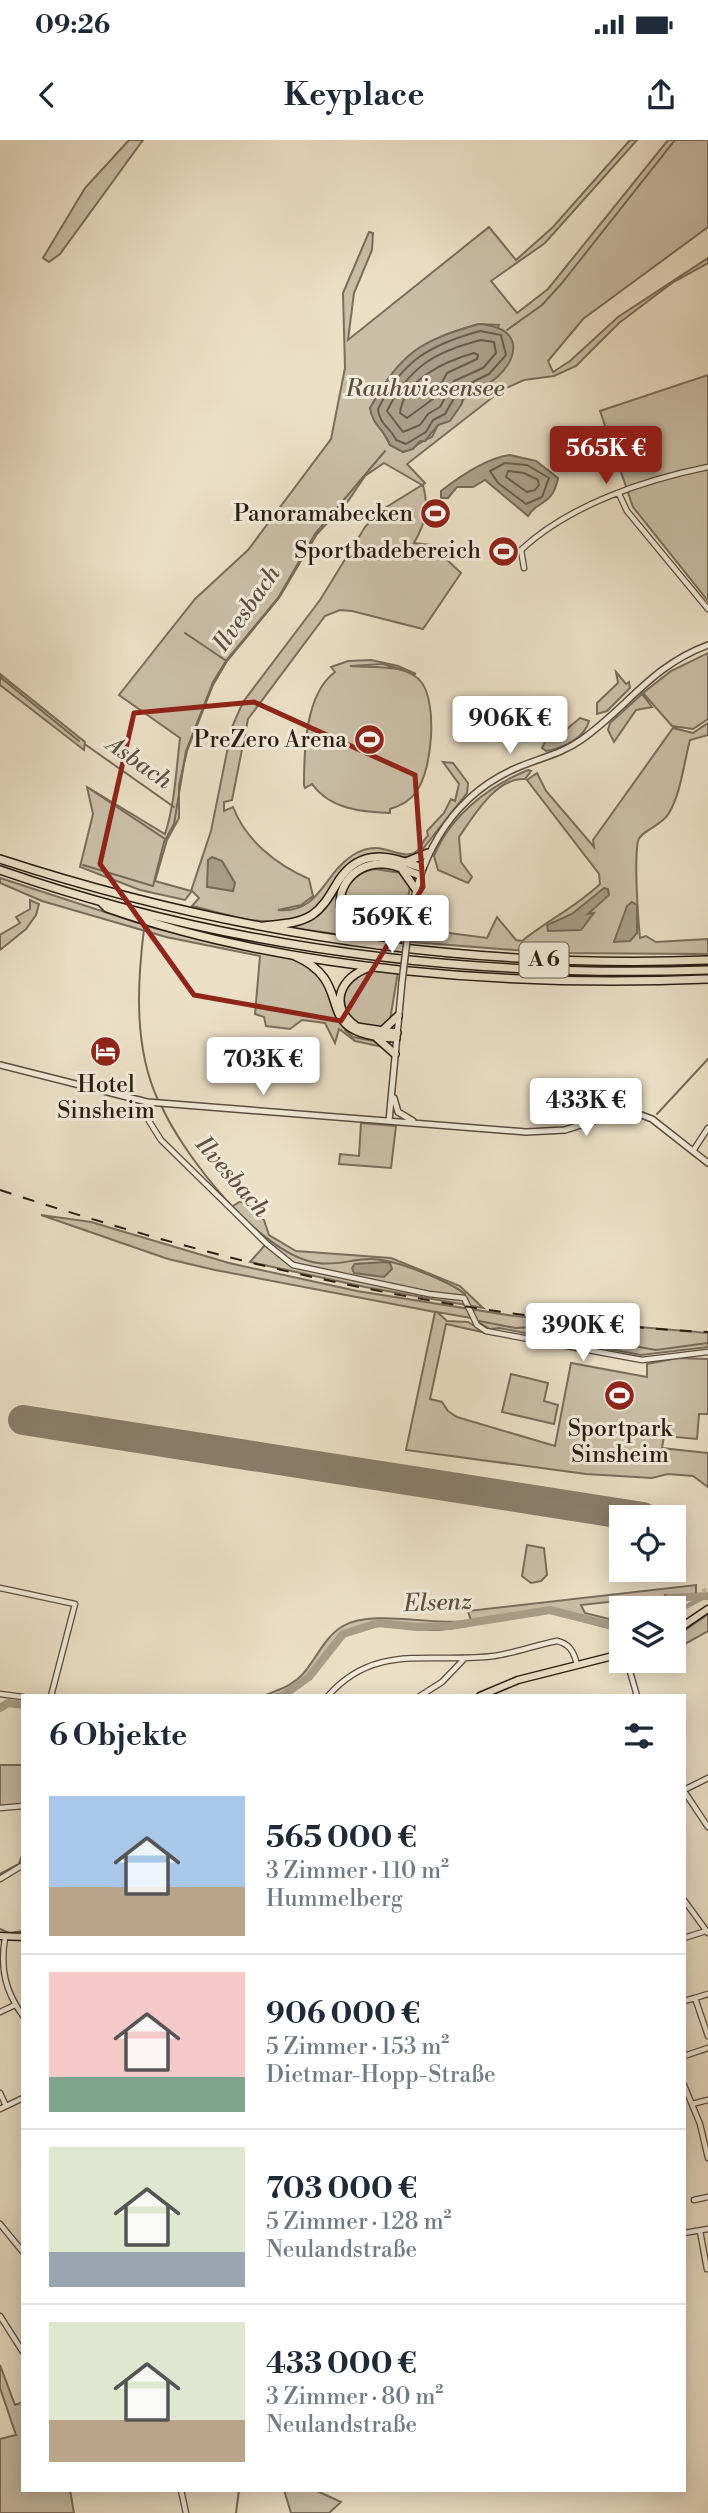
<!DOCTYPE html>
<html lang="de">
<meta charset="utf-8">
<style>
body{margin:0;font-family:"Libre Bodoni",serif;background:#f6f6f7;color:#1f2937;height:100vh;display:flex;flex-direction:column;font-size:26px;white-space:nowrap}
*{box-sizing:border-box;margin:0}
p{font-size:23px;color:#747a83}
.icon{flex:none;width:38px;height:38px;fill:none;stroke:currentColor;stroke-width:2;stroke-linecap:round;stroke-linejoin:round}
.map{position:relative;flex:1;overflow:hidden}
.panel{position:absolute;left:21px;top:1554px;width:665px;height:798px;display:flex;flex-direction:column;background:#fff;border-radius:0px;box-shadow:0 4px 18px #0003}
.panel>*{flex:none}
.fabs{position:absolute;left:609px;top:1365px;display:grid;gap:14px}
.fabs a{display:grid;place-items:center;width:77px;height:77px;border-radius:0px;background:#fff;box-shadow:0 4px 18px #0003;font-size:35px}
.price{position:absolute;translate:-50% -60px;padding:0 16px;border-radius:7px;background:#fff;color:#222;font-size:23px;line-height:46px;filter:drop-shadow(0 2px 4px #0008)}
.price::after{content:'';position:absolute;left:50%;top:42px;width:21px;height:16px;margin-left:-10px;background:inherit;clip-path:polygon(0 0,100% 0,50% 100%)}
.price.active{background:#8f2418;color:#fff}
ul{padding:0;list-style:none}
li{display:flex;align-items:center;gap:21px;height:175px;padding:0 28px}
li+li{border-top:2px solid #e0e1e3}
li span{display:grid;place-items:center;flex:none;width:196px;height:140px;border-radius:0px;color:#555}
li>.icon{margin-inline-start:auto}
span .icon{width:84px;height:84px;fill:#fffc;stroke-width:1}
li b{font-size:30px}
h2{display:flex;justify-content:space-between;align-items:center;height:84px;padding:0 28px;font-size:30px}
.status{display:flex;justify-content:space-between;align-items:center;height:49px;padding:0 35px;background:#fff;direction:ltr}
.status svg{height:19px;fill:currentColor}
header{display:flex;justify-content:space-between;align-items:center;height:91px;padding:0 28px;background:#fff;font-size:32px;font-weight:700}
.map>svg:first-child{display:block}
.green{fill:#cabea7;stroke:#7a6d5c;stroke-width:2;fill-rule:evenodd}
.water{fill:#a99d88;stroke:#766958;stroke-width:2}
.lines{fill:none;stroke-linecap:round;stroke-linejoin:round}
.shore{stroke:#695c4c;stroke-width:2}
.stream{stroke:#766958;stroke-width:2}
.canal{stroke:#a99d88;stroke-width:4.5}
.river{stroke:#a99d88;stroke-width:8}
.runway{stroke:#8a7e6c;stroke-width:30}
.minor-tunnel{stroke:#c4b8a2;stroke-width:4.5;stroke-dasharray:4.5 2;stroke-linecap:butt}
.minor-casing{stroke:#5a4d3e;stroke-width:7}
.tertiary-casing{stroke:#5a4d3e;stroke-width:8}
.primary-casing{stroke:#291c11;stroke-width:9}
.motorway-casing{stroke:#291c11;stroke-width:10}
.minor{stroke:#f2eada;stroke-width:4.5}
.tertiary{stroke:#f2eada;stroke-width:5}
.primary{stroke:#ebdfc6;stroke-width:6}
.motorway{stroke:#ebdfc6;stroke-width:7}
.rail{stroke:#291c11;stroke-width:2;stroke-dasharray:12 12;stroke-linecap:butt}
.tertiary-bridge-casing{stroke:#5a4d3e;stroke-width:8;stroke-linecap:butt}
.tertiary-bridge{stroke:#f2eada;stroke-width:5}
.marked{fill:none;stroke:#8f2418;stroke-width:5;stroke-linejoin:round}
.labels{text-anchor:middle;dominant-baseline:central;stroke-width:6;stroke-linejoin:round;paint-order:stroke}
.shield{fill:#f2eada;stroke:#655a4d;stroke-width:2}
.shield-label{font-size:21px;font-weight:bold;fill:#291c11}
.poi-label{font-size:23px;fill:#291c11;stroke:#f2eada;text-anchor:end}
.water-label{font-size:24px;font-style:italic;fill:#5c5041;stroke:#f2eada}
</style>
<div class="status"><b>09:26</b><svg viewBox="0 0 49 12"><path d="M0 12V9h3v3zM5 12V6h3v6zM10 12V3h3v9zM15 12V0h3v12zM26 1h20v11H26zM47 4h2v5h-2z"/></svg></div>
<header><svg class="icon" aria-label="back" viewBox="0 0 24 24"><path d="M15 5l-7 7 7 7"/></svg>Keyplace<svg class="icon" aria-label="share" viewBox="0 0 24 24"><path d="M12 15V3M7 8l5-5 5 5M5 13v7h14v-7"/></svg></header>
<div class="map">
<svg width="708" height="2373" viewBox="0 0 708 2373">
<rect width="100%" height="100%" fill="#ebdfc6"/>
<filter id="stains"><feTurbulence type="fractalNoise" baseFrequency=".00286" numOctaves="4"/><feColorMatrix values="0 0 0 0 .2 0 0 0 0 .09 0 0 0 0 .02 0 0 0 .5 -.17"/></filter>
<radialGradient id="worn" r=".72"><stop offset=".6" stop-color="#630" stop-opacity="0"/><stop offset="1" stop-color="#630" stop-opacity=".3"/></radialGradient>
<path class="green" d="M129,0H143L60,114L49,122L43,118L85,48Z
M630,0H637L545,103L491,141L517,173L548,149L668,0H708V87L583,179L548,221L553,232L570,221L618,177L708,118V123L672,143L619,183L576,226L554,236L524,240L502,250L407,324L425,343L423,345C429,368 426,382 414,403L431,405L461,433L423,489L352,471L340,470L325,476L248,579L232,660L224,662V671L233,667C246,701 277,725 309,739L313,756L301,765L278,770C320,774 323,734 353,715C381,698 394,718 411,714C421,712 422,700 428,696L427,691L444,673L451,659L455,661L459,644L443,622L453,623L468,643L467,653L418,715C399,722 381,707 361,717C343,725 336,747 323,761C291,799 232,775 192,766L199,758L192,751L185,760L140,750L80,727L93,674L87,647L165,694C175,663 176,631 180,598L119,555L195,459L248,410L331,299L345,228L343,153L369,92L373,93L372,110L354,153L348,200L489,87L516,120L553,87ZM479,184L499,185L461,265L438,285L432,297C420,301 414,309 403,312L390,305L370,268C401,214 419,201 479,184ZM384,323L422,345L380,371L365,387L320,460L243,562L232,587L211,691L191,751L155,741L167,700L179,678V645L187,611L213,545L227,521L279,458L317,394L348,361L365,336Z
M708,235V461L633,367L600,271Z
M708,513V579L693,589L672,586L643,553L671,531Z
M371,520L398,526L416,534L383,524L350,526C371,528 408,523 422,543C437,564 433,629 416,652C410,661 400,666 390,669V673C361,672 330,669 312,644L305,648L304,645C304,611 305,554 335,532L331,527L348,521Z
M616,532L626,544L629,542L630,548L607,571L597,574V563L618,543Z
M0,534L85,602L84,610L0,545Z
M642,554L652,567L636,570L614,602L608,590L610,583Z
M580,578L589,581C585,598 563,608 546,611L542,608L546,600L556,598Z
M708,583V595L690,600C684,622 681,653 669,673C662,686 640,691 638,701C634,720 638,778 640,798L646,796L656,802L708,799V814L551,813L412,802L414,785L428,774L434,791L487,798L497,777L516,800L522,801C548,780 576,767 600,744L599,734L527,640L537,633L546,651L594,707L593,700L673,588L693,593Z
M528,630L531,631L525,639C496,637 473,677 459,697L461,722L472,737L468,743L438,730L434,716C450,676 489,646 528,630Z
M375,729L401,733L410,746L401,802C388,800 370,800 359,792C331,771 342,734 375,729Z
M0,738L154,788L300,820L323,837L335,875L346,891L353,897L379,902L383,907L355,901L339,889L335,903L325,883L302,880L290,889L266,886L264,877L255,874L260,816L166,797L42,761L0,743Z
M337,750L338,760L356,797L287,787L329,762Z
M30,760L39,764L36,775L26,789L0,810V795L20,783L16,777L30,769Z
M373,829L398,832L390,880L382,888L358,886C343,868 340,861 349,839Z
M361,983L396,986L391,1028L339,1024L340,1014L359,1016Z
M241,1061L264,1080L269,1095L296,1111L391,1118L460,1146L483,1168L365,1147L250,1122L266,1104L230,1068Z
M41,1075L91,1082L229,1123L357,1151L514,1176L708,1193V1207L641,1215L499,1188L490,1189L471,1178L437,1172L447,1181L468,1182L486,1193L446,1184L430,1259L442,1262L448,1271L457,1277L555,1306L571,1223L647,1237V1224L678,1218L708,1219V1274H699L697,1299L664,1296L662,1308L708,1313V1347L693,1336L668,1334L652,1338L586,1334L406,1310L435,1172L215,1130L168,1119Z
M511,1234L548,1243L544,1261L558,1265L554,1284L502,1272Z
M527,1405L544,1408L547,1435L541,1441L531,1443L522,1436Z
M696,1445V1455H665L666,1459L652,1468H645L653,1457L581,1465L585,1473L621,1482V1490C597,1488 573,1474 549,1473C511,1472 475,1488 438,1490C408,1491 383,1480 354,1491C313,1505 319,1556 264,1556C277,1550 292,1546 302,1535C316,1520 324,1497 343,1486C373,1469 433,1486 471,1481L468,1471Z
M708,1474V1491L674,1510V1498Z
M0,1625H23V1664L0,1666Z
M0,2225L15,2265L23,2262V2350H70L74,2373H0V2299L16,2295L0,2248Z
M284,2350H315L341,2362L329,2373H291Z"/>
<path class="water" d="M479,184C543,189 505,248 465,252L461,265L450,281L438,285L425,301H420L413,309L403,312L390,305C385,290 372,285 370,268C401,213 419,201 479,184Z
M510,315L536,321L558,338C553,366 536,361 528,376L485,340L473,347H457L448,358H441V351C459,337 487,318 510,315Z
M212,717L222,721L235,743L233,751L207,747L208,720Z
M604,748L608,749L609,755L588,774L594,773L581,790L548,791L547,785L572,774Z
M632,762L637,765V793L630,801L614,802L627,766Z
M385,1122L390,1123L392,1129L384,1137L354,1133L352,1128L355,1124Z"/>
<g class="lines">
<path class="shore" d="M480,191L501,195L506,215L489,234L460,248L445,274L433,280L426,292L406,304L396,300C391,288 379,284 378,269C402,221 429,205 480,191Z
M481,200L494,202L496,213L483,228L454,241L440,267L428,274L420,285L403,292L387,271C409,227 434,212 481,200Z
M474,213L478,215L477,219L447,233L433,259L407,278L400,273C404,239 446,221 474,213Z
M505,323L527,325L549,338L542,357L526,364L498,343L490,331Z
M508,331L524,333L538,340L539,345L535,350L527,352L506,337Z"/>
<path class="stream" d="M507,190L542,165L562,143L675,0
M185,493L225,520
M0,537L79,601
M86,605L174,667
M90,649L165,699
M83,725L153,746L164,702L174,684L186,611L213,542L226,521L278,458L315,394L385,311
M144,789C137,845 134,908 158,960
M161,965C183,1015 261,1116 318,1123C336,1126 353,1119 371,1119C394,1119 447,1140 465,1154
M657,974L708,919
M479,1181L515,1188L534,1187L563,1196L610,1197L623,1204L656,1210L708,1203
M554,1183L556,1192
M0,1734L19,1724L23,1712
M0,1789L9,1793L23,1791
M236,2373L239,2350"/>
<path class="canal" d="M674,1473L702,1458"/>
<path class="river" d="M652,1468L669,1458L708,1456
M282,1556L309,1537L343,1494L378,1483L417,1487L450,1486L550,1470L621,1488
M0,1568L8,1563L23,1565"/>
<path class="runway" d="M23,1280L643,1377"/>
<path class="minor-tunnel" d="M702,1451L708,1450"/>
<defs>
<path id="minor" d="M619,354L627,371L708,469
M524,428L521,410C569,365 644,340 708,327
M147,962L149,981L161,1000L267,1104L293,1125L429,1154L464,1158L477,1185L486,1191L642,1220L708,1212
M693,1011L708,988
M0,1448L75,1464L51,1556
M627,1521L637,1556
M0,1554L23,1557
M328,1556C375,1502 430,1524 494,1516C515,1513 536,1505 557,1501C570,1504 574,1512 577,1525
M420,1556L442,1542L465,1518
M684,1650L708,1638
M684,1651L708,1687
M0,1668L23,1666
M0,1739L23,1725
M684,1760L708,1793
M5,1798C0,1828 5,1851 23,1876
M684,1798L706,1791
M695,1858L708,1854
M684,1861L695,1858L708,1896
M0,1872L15,1865
M684,1916L708,1908
M684,1945L700,1984L708,2018
M0,1953L6,1966
M692,1964L708,1960
M0,1969L23,1958
M694,2060L708,2057
M0,2084L23,2112
M700,2091L707,2129
M684,2093L708,2089
M0,2176L23,2212
M181,2350L186,2373"/>
<path id="tertiary" d="M408,792C416,723 447,660 512,630C535,619 560,615 581,600C627,568 651,526 708,505
M0,925L147,962L526,992L565,990L615,974L636,973L652,979L708,1023
M394,958L398,972L413,981
M389,981L402,842"/>
<path id="primary" d="M674,1492L708,1469
M480,1556L518,1540L621,1514
M0,1796L23,1797"/>
<path id="motorway" d="M0,719C230,794 466,829 708,820
M406,722L428,713
M0,730C227,809 469,838 708,830
M403,731L415,748
M102,763L107,768C289,832 516,847 708,839
M264,786C280,784 298,784 312,775C325,766 331,753 339,740C361,707 390,716 422,728
M377,805C367,799 354,793 347,783C328,755 352,722 383,724C395,724 408,731 419,735
M295,816C361,845 305,895 396,898
M371,827C340,836 327,866 357,887L397,893
M381,892L398,876
M377,898L395,914"/>
</defs>
<use href="#minor" class="minor-casing"/>
<use href="#tertiary" class="tertiary-casing"/>
<use href="#primary" class="primary-casing"/>
<use href="#motorway" class="motorway-casing"/>
<use href="#minor" class="minor"/>
<use href="#tertiary" class="tertiary"/>
<use href="#primary" class="primary"/>
<use href="#motorway" class="motorway"/>
<path class="rail" d="M0,1050C231,1126 465,1180 708,1192"/>
<defs>
<path id="tertiary-bridge" d="M402,842L408,792"/>
</defs>
<use href="#tertiary-bridge" class="tertiary-bridge-casing"/>
<use href="#tertiary-bridge" class="tertiary-bridge"/>
</g>
<path class="marked" d="M254,562L415,635L423,747L341,881L194,855L100,724L134,573Z"/>
<defs>
<symbol id="stadium-disc" viewBox="-11 -11 22 22"><circle r="9.5" fill="#8f2418" stroke="#f2eada"/><path d="M0-5a6.5 5 0 1 0 0 10a6.5 5 0 1 0 0-10ZM-3.5-1.8h7v3.6h-7Z" fill="#fff"/></symbol>
<symbol id="hotel-disc" viewBox="-11 -11 22 22"><circle r="9.5" fill="#8f2418" stroke="#f2eada"/><path d="M-6-4.5h1.5V1H6V5H4.5V3h-9V5H-6ZM-4 0a1.8 1.8 0 1 1 3.6 0ZM.5 0V-2.5h3Q6-2.5 6 0Z" fill="#fff"/></symbol>
</defs>
<g fill-rule="evenodd">
<use href="#stadium-disc" x="418" y="356" width="35" height="35"/>
<use href="#stadium-disc" x="486" y="394" width="35" height="35"/>
<use href="#stadium-disc" x="352" y="582" width="35" height="35"/>
<use href="#hotel-disc" x="88" y="894" width="35" height="35"/>
<use href="#stadium-disc" x="602" y="1238" width="35" height="35"/>
</g>
<g class="labels">
<rect class="shield" x="519.5" y="802.5" width="49" height="35" rx="5"/>
<g class="shield-label">
<text x="544" y="820">A 6</text>
</g>
<g class="poi-label">
<text x="413" y="374">Panoramabecken</text>
<text x="481" y="411">Sportbadebereich</text>
<text x="347" y="600">PreZero Arena</text>
<text x="106" y="945" text-anchor="middle">Hotel<tspan x="106" dy="26">Sinsheim</tspan></text>
<text x="620" y="1289" text-anchor="middle">Sportpark<tspan x="620" dy="26">Sinsheim</tspan></text>
</g>
<g class="water-label">
<text x="425" y="249">Rauhwiesensee</text>
<text transform="translate(247 469) rotate(-55)">Ilvesbach</text>
<text transform="translate(139 623) rotate(35)">Asbach</text>
<text transform="translate(232 1037) rotate(49)">Ilvesbach</text>
<text transform="translate(438 1463) rotate(-2)">Elsenz</text>
</g>
</g>
<rect width="100%" height="100%" filter="url(#stains)"/>
<rect width="100%" height="100%" fill="url(#worn)"/>
</svg>
<div class="fabs">
<a><svg class="icon" aria-label="locate" viewBox="0 0 24 24"><circle cx="12" cy="12" r="6"/><path d="M12 2v4M12 18v4M2 12h4M18 12h4"/></svg></a>
<a><svg class="icon" aria-label="layers" viewBox="0 0 24 24"><path d="M12 4l9 5-9 5-9-5zM3 14l9 5 9-5"/></svg></a>
</div>
<b class="price active" style="left:606px;top:346px">565K €</b>
<b class="price" style="left:510px;top:616px">906K €</b>
<b class="price" style="left:392px;top:815px">569K €</b>
<b class="price" style="left:263px;top:957px">703K €</b>
<b class="price" style="left:586px;top:998px">433K €</b>
<b class="price" style="left:583px;top:1223px">390K €</b>
<section class="panel">
<h2>6 Objekte<svg class="icon" aria-label="filters" viewBox="0 0 24 24"><path d="M4 7h16M4 17h16"/><circle cx="9" cy="7" r="2"/><circle cx="15" cy="17" r="2"/></svg></h2>
<ul>
<li><span style="background:linear-gradient(#a9c7e8 65%,#b9a48a 0)"><svg class="icon" aria-label="home" viewBox="0 0 24 24"><path d="M3 11l9-7 9 7M6 9v11h12V9"/></svg></span><div><b>565 000 €</b><p>3 Zimmer · 110 m²</p><p>Hummelberg</p></div></li>
<li><span style="background:linear-gradient(#f6c9c9 75%,#7fa58c 0)"><svg class="icon" aria-label="home" viewBox="0 0 24 24"><path d="M3 11l9-7 9 7M6 9v11h12V9"/></svg></span><div><b>906 000 €</b><p>5 Zimmer · 153 m²</p><p>Dietmar-Hopp-Straße</p></div></li>
<li><span style="background:linear-gradient(#dfe7d0 75%,#9aa5b1 0)"><svg class="icon" aria-label="home" viewBox="0 0 24 24"><path d="M3 11l9-7 9 7M6 9v11h12V9"/></svg></span><div><b>703 000 €</b><p>5 Zimmer · 128 m²</p><p>Neulandstraße</p></div></li>
<li><span style="background:linear-gradient(#dfe7d0 70%,#b9a48a 0)"><svg class="icon" aria-label="home" viewBox="0 0 24 24"><path d="M3 11l9-7 9 7M6 9v11h12V9"/></svg></span><div><b>433 000 €</b><p>3 Zimmer · 80 m²</p><p>Neulandstraße</p></div></li>
</ul>
</section>
</div>
